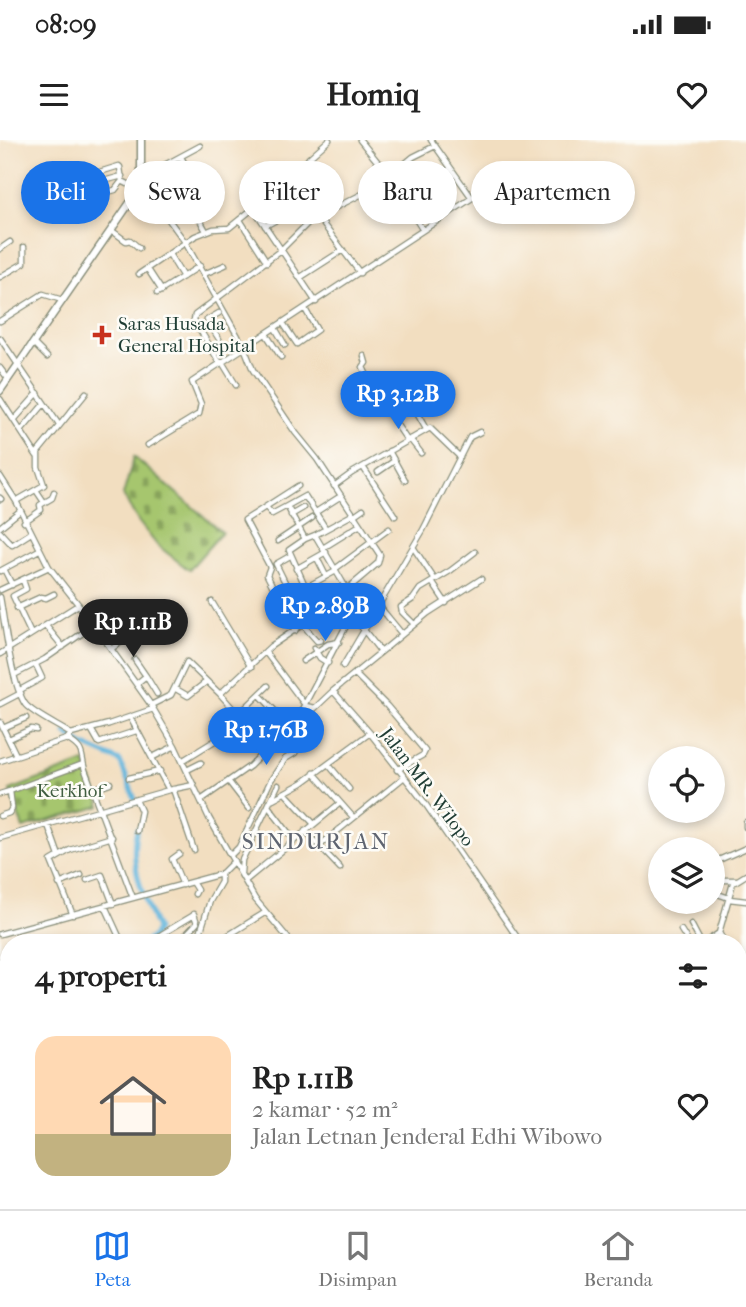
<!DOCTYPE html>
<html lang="id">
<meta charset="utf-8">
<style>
body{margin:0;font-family:"IM FELL French Canon",serif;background:#f6f6f6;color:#222;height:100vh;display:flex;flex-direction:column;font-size:26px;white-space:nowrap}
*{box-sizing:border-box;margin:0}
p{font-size:23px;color:#767676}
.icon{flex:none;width:38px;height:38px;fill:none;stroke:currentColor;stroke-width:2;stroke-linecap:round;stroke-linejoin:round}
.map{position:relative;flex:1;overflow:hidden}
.drawer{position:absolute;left:0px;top:794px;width:747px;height:275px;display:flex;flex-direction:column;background:#fff;border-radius:28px 28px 0 0;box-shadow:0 4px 10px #0003}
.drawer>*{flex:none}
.guide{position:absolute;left:21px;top:21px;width:705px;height:63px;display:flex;gap:14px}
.tools{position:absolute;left:648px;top:606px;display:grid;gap:14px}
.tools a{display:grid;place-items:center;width:77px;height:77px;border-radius:50%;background:#fff;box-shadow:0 4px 10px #0003;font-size:35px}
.price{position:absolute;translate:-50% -60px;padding:0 16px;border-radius:24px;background:#1a73e8;color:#fff;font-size:23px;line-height:46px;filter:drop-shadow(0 2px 4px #0008)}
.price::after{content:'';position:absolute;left:50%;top:42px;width:21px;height:16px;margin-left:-10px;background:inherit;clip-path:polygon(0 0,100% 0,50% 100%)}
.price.on{background:#222;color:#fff}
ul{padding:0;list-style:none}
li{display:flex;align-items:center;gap:21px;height:175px;padding:0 35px}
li+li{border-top:2px solid #e0e0e0}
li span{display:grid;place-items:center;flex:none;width:196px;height:140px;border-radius:21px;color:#555}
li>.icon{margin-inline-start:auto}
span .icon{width:84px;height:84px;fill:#fffc;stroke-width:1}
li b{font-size:30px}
h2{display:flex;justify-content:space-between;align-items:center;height:84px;padding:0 35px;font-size:30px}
.chip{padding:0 24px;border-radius:32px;background:#fff;box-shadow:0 4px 10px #0003;font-size:24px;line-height:63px}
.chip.on{background:#1a73e8;color:#fff}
.status{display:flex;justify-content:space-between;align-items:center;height:49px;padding:0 35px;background:#fff;direction:ltr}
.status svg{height:19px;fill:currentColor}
header{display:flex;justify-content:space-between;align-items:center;height:91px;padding:0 35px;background:#fff;font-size:32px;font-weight:700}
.tab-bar{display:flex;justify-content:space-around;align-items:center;height:98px;border-top:2px solid #e0e0e0;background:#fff;font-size:19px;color:#767676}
.tab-bar a{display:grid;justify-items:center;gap:4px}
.tab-bar .on{color:#1a73e8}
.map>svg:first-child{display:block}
.cemetery{fill:url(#cemetery-stones);stroke:#628251;stroke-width:2}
.pitch{fill:#a6c66e;stroke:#628251;stroke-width:2}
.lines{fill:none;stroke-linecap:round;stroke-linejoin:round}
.canal{stroke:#5eb4db;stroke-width:3.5}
.river{stroke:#5eb4db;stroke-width:5}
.minor-casing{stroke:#888e7a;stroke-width:7}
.major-casing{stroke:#888e7a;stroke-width:9}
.minor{stroke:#fff;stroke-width:4.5}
.major{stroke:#fff;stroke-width:6}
.poi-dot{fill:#c8321e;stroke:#fdfcf7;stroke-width:2.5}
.labels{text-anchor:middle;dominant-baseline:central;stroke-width:5;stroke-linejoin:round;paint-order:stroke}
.poi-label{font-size:19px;fill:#1f3d34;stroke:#fdfcf7;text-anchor:start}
.street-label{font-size:19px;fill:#1f3d34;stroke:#fdfcf7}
.park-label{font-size:19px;fill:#415f42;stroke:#fdfcf7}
.quarter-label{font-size:23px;letter-spacing:2px;fill:#5f6571;stroke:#fdfcf7}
</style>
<div class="status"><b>08:09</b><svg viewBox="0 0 49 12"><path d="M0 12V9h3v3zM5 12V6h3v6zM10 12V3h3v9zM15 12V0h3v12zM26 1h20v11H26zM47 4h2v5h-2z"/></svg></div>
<header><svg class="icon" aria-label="menu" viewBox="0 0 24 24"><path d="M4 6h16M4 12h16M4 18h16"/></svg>Homiq<svg class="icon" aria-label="heart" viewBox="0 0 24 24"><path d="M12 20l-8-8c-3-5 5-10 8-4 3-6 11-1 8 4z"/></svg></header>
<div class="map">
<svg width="746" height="1069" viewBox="0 0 746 1069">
<defs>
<pattern id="cemetery-stones" width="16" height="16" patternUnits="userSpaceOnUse" patternTransform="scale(1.75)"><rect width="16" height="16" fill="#a6c66e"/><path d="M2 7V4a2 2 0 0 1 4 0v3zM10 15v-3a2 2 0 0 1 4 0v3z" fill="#87a25b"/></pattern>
</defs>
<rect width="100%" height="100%" fill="#fdfcf7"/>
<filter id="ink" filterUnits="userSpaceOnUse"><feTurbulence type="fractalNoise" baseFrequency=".0143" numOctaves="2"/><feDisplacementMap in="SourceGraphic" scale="14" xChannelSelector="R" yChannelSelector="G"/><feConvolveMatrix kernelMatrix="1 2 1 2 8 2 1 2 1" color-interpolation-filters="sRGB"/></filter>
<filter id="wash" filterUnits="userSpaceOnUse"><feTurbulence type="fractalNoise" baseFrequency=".00686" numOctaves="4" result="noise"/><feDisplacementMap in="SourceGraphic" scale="28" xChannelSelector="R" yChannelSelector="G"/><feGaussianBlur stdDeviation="1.57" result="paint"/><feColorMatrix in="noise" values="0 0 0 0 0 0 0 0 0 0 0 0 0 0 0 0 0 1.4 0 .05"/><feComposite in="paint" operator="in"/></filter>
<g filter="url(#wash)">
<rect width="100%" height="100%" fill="#f2dec0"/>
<path class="cemetery" d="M134,317L222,392L189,430L157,405L138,381L123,355Z
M85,622L101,666L23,688L10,650Z"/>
<path class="pitch" d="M8,999L9,1038L0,1041V1001Z"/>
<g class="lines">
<path class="canal" d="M738,853L746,860"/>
<path class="river" d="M66,593L81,604L120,621L136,662
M137,689C128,721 144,759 157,789L153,797L142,803
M720,1069C734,1065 740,1061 746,1047"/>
</g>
</g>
<g filter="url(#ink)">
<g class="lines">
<defs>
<path id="minor" d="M360,0L389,36L422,89
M181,17L196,44
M309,18L333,47
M166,25L180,53
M142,28H159L200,6
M122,36L93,44L90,35L119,26L120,27L122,41L136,48
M433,37L451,29
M293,40L309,59L317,76L360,133
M138,50L158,65L185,102L244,207L253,230L295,292L317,319L380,415L378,423L338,457L381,512L333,551L370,593L424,662L521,803
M184,51L206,91
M472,58L500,40
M97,61V55L115,50L122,41
M158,65L205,40
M254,69L316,162
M240,80L267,122
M265,86L280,78L305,54
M111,90L126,101L130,100L139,108
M0,109L10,102
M169,114L183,137
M147,128L162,151
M139,134L195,96L213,89L229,88L250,71L276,56L288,46L309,18L329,0
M204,134L225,125
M0,137L24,123V107
M301,137L343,110
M157,153L200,126
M0,181L43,154L59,159
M283,183L297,204L317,190L305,169
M275,188L285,205
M266,194L281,217
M0,198L59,285
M219,199L207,180L219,173
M33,203L47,217
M222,222L236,245
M220,223L194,180L195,175L281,110L311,80L378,46L413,17L435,6
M0,228L6,236
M394,239L374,251L407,300
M403,249L426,289
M0,259L37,316
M350,265L374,251L363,227L366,223L364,216
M15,279L38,253
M22,290L44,264
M410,299L421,313
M148,305L199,274L201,264L192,242L472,58L431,0
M389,311L405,340
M363,327L395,376
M378,332L394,321
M0,336L16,361L49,427L89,478L151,565L175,606L209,678L255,759L292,803
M334,346L352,333L430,288L460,317
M36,350L44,362
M0,358L1,359
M16,361L44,345L38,327V312L86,253
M287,366L305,356L326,389
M266,367L272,374L287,366L305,399L315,395L346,448
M316,372L341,356
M291,375L303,368
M353,376L363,369
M24,382L41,370L40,365L52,358L54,352
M0,387L20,371
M0,392L12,405L31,393
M315,395L352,375
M305,399L289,410L306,448
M278,401L312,378
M413,407L435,440
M323,408L360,385
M317,418L326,436
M276,424L305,483
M276,424L290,416
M4,429L12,445
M296,429L326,412
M335,429L389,389
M0,431L39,410
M23,440L26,449L13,456L31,494
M432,442L446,463
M0,450L49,427
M292,455L336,431
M0,457C5,484 11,542 25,564C33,574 59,586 71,594
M212,462L251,527
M379,466L402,494
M17,468L41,457L46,458L54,454
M414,484L402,472L401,467L413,459L420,449L450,431L475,412
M303,485L317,501L321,500
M46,486L63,507
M295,491L267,435L270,427L245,380L298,346
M314,508L320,518L328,523
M111,509L146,485
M381,512L428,473L481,439
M266,513L305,565
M0,514L78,465
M135,520L146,536
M303,521L328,504L339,502
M343,526L423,390L470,297L480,292
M16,534L45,519L94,485
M355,534L387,566L425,611L423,615L397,630
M136,544L146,536L157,554
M176,549L188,556L206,542
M20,550L42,538L36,525
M260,555L290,587
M0,564L21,553
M151,565L171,555L187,522L220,554
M305,566L315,568L333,551
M239,574L268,546
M130,577L169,650
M0,582L16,615
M3,588L26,578
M91,589L99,603L136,591
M255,592L274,571
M9,599L31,589L36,590
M67,599C85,610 80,612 85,630L133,758
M268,608L220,554L271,506L305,483L337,456
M153,617L175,606
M0,621L67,599L71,594L109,584L153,569
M182,621L216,600
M328,624L349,649
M187,630L201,623
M314,633L353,677
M129,638L160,631
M229,642L249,668
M93,649L110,643
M173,649L194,710
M0,654L10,651
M286,654L314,684
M273,659L302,643L370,593
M136,660L141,671L137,691
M201,660L250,626L298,577L365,450
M268,666L294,700
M0,676L9,673L12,668L10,651L83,624
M746,682V687
M48,685L59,716
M305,691L340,728
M0,698L169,650L194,645
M319,706L403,638
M179,714L172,719L183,745
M231,715L239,707L271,640L285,619L295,613L314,568
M712,723L746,708
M241,733L242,720L278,645
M87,740L102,735L113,764
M245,741L340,663
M192,742L197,750L195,754
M59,744L81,735
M712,752L729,758
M716,753L717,744L720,740H736
M729,759L746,761
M105,766L122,803
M73,775L51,721L70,710L112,697
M691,784L701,803
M681,790L689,803
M719,793L725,803
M0,794L221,734L234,721
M162,794L194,775
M667,802L668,803
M151,803L162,794L169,803
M178,803L197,783L194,774
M197,803L210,761L221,742V734
M216,803L266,772
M704,803L719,793L733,743L746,735
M0,926L9,924
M738,965L746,967
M738,1030L744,1028
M0,1046L9,1044
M0,1057L9,1054
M20,1060L25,1069
M346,1060L348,1069
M435,1060L437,1069
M581,1060L585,1069
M640,1060L641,1064
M696,1060L699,1069
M293,1065L320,1060
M40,1069L46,1060
M177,1069L197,1060
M373,1069L385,1066V1060
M644,1069L656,1065L659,1060"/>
<path id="major" d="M0,251L138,51L141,41V0
M0,822L9,858
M64,1060L65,1069"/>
</defs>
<use href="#minor" class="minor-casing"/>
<use href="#major" class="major-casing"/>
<use href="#minor" class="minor"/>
<use href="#major" class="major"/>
</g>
</g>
<path class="poi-dot" d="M98.5 184.5h7v7h7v7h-7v7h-7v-7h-7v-7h7z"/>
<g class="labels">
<g class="poi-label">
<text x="118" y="184">Saras Husada<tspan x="118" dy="22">General Hospital</tspan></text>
</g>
<g class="street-label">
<text transform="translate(427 647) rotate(53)">Jalan MR. Wilopo</text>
</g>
<g class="park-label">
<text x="70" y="651">Kerkhof</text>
</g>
<g class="quarter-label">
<text x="316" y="701">SINDURJAN</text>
</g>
</g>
</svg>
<div class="tools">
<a><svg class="icon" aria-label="locate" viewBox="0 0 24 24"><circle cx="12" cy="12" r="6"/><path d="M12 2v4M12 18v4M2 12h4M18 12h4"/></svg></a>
<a><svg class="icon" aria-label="layers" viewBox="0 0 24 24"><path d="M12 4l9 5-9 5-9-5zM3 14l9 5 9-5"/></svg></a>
</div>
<b class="price" style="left:398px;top:291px">Rp 3.12B</b>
<b class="price" style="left:325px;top:503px">Rp 2.89B</b>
<b class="price on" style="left:133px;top:519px">Rp 1.11B</b>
<b class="price" style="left:266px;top:627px">Rp 1.76B</b>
<div class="guide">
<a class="chip on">Beli</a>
<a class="chip">Sewa</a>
<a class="chip">Filter</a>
<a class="chip">Baru</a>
<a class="chip">Apartemen</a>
</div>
<section class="drawer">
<h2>4 properti<svg class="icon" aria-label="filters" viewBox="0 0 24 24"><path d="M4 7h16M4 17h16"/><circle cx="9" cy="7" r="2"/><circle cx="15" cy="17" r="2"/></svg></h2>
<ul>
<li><span style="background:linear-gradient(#ffd9b3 70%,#c2b280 0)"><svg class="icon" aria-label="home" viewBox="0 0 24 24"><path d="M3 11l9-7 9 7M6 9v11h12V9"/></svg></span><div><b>Rp 1.11B</b><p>2 kamar · 52 m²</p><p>Jalan Letnan Jenderal Edhi Wibowo</p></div><svg class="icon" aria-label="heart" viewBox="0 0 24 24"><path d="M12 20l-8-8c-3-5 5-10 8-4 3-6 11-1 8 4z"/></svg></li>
</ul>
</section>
</div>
<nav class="tab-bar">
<a class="on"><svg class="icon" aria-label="map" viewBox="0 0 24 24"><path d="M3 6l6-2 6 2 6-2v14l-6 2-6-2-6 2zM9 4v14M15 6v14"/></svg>Peta</a>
<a><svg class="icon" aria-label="saved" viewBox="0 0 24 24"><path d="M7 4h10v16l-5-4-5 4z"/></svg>Disimpan</a>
<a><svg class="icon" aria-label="home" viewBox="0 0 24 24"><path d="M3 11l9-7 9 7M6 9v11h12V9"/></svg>Beranda</a>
</nav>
